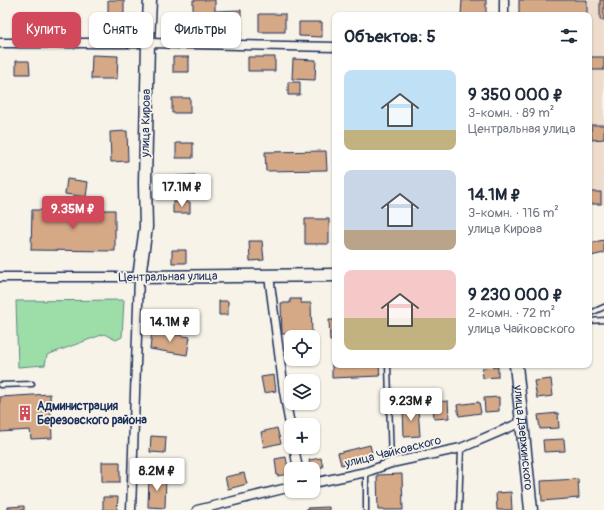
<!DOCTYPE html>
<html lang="ru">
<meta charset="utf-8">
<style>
body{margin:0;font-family:Pangolin,sans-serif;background:#f6f6f7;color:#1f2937;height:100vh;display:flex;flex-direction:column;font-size:15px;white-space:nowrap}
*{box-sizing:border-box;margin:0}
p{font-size:13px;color:#747a83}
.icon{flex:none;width:22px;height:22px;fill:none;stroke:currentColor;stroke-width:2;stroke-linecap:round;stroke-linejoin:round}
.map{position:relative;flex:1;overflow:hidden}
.side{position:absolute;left:332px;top:12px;width:260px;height:356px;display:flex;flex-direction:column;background:#fff;border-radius:8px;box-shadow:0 1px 3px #0004}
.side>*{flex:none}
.guide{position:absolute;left:12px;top:12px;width:260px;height:36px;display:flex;gap:8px}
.buttons{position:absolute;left:284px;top:330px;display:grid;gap:8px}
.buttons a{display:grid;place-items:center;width:36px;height:36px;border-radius:8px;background:#fff;box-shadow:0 1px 3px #0004;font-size:20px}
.price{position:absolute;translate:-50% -34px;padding:0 9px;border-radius:4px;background:#fff;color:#222;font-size:13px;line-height:26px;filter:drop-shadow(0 1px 2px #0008)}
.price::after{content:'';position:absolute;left:50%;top:24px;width:12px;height:9px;margin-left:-6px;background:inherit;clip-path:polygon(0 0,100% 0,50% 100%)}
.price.selected{background:#d1495b;color:#fff}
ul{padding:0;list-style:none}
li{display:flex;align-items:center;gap:12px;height:100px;padding:0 12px}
li span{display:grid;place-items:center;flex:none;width:112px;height:80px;border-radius:8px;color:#555}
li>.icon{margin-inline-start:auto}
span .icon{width:48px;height:48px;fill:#fffc;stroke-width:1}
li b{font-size:17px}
h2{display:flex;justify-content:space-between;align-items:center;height:48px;padding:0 12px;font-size:17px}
.chip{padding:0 14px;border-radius:8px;background:#fff;box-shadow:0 1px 3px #0004;font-size:14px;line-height:36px}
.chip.selected{background:#d1495b;color:#fff}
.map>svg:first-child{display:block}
.built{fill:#eddccb}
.green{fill:#9ddea8;stroke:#5c8683}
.building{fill:#d5a886;stroke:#1b2f5e}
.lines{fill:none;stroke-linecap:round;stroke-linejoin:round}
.lane-casing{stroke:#1b2f5e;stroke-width:7}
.street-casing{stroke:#1b2f5e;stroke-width:11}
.secondary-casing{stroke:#1b2f5e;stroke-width:15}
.lane{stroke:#f7f3e8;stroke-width:4}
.street{stroke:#f7f3e8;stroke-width:8}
.secondary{stroke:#f7f3e8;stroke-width:12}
.labels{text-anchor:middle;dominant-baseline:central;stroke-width:3.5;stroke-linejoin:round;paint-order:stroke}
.street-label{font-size:12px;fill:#1b2f5e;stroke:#f7f3e8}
.poi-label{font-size:12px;font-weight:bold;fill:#1b2f5e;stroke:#f7f3e8;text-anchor:start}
</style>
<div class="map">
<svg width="604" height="510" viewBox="0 0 604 510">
<rect width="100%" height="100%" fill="#f7f3e8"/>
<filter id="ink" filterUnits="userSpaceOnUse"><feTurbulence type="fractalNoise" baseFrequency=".025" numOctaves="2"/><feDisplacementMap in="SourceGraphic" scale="8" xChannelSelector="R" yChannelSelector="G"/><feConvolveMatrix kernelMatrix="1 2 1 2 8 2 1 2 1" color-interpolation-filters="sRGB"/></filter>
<g filter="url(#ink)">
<path class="built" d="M518,0H604V205H589V15H518Z"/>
<path class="green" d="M124,300L122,337L116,340L104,334L47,355L45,365L18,367L16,301Z"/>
<path class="building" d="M108,0H124V15L108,16Z
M193,0H215V11L241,10V34L193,35Z
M462,0H486V15H461Z
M519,0H587V15H519Z
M600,0H604V20H600Z
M259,14H285V32H259Z
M31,22H62V35H31Z
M299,22H322V37L299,36Z
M92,55L118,56L117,79H91Z
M173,57H189V72H173Z
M248,57H275V71H248Z
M589,57H604V70H589Z
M293,59L316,60L315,80L292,79Z
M16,61H29L30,74H16Z
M288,82H300V95H288Z
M172,98H190V113H172Z
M591,125H604V139L592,140Z
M127,131L128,161L111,162L110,132Z
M176,143H193V158H176Z
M326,151L327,170L266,171L265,152Z
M195,175L196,192L177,193L176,176Z
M67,179L88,182L86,197L65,194Z
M589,192H601V204H589Z
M173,202H190V213H173Z
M32,210H115V251L31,250Z
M305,219H329V244H305Z
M604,240V253L591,256L589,243Z
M249,241H262L264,260L250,261Z
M172,250H186V263H172Z
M290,299H301V303H311L312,334H302V337H291V339V334H282L281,303H290Z
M219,301H228V315H219Z
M329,320H335V341H330Z
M152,331L190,337L187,355L150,349Z
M332,364L379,365L380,376L332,378Z
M498,367V377L483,378L482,368Z
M274,375L276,391L264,393L261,377Z
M551,379L553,396L537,398L534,381Z
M50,394L52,438L31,439L30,430L0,432V397Z
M499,397V411L485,412L484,398Z
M448,401L449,418L434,419L433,402Z
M479,402L481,413L459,416L457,405Z
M403,408H418L420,436L404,437Z
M558,413L559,428L540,429L538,415Z
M277,428L281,443L264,447L261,432Z
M151,436L166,437L165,453L150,452Z
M564,439L565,451L544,452L543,440Z
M370,445L373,458L341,465L338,453Z
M286,457L289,474L277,476L275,459Z
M321,458L323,467L311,469L309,460Z
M102,462H120V482H102Z
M244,473L247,484L228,489L225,477Z
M402,474L403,510H378L377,475Z
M149,476H166L165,508L148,507Z
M578,479L579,498L542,501L541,481Z
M511,492L512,510H497L496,493Z
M103,497H118L117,510H103Z
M24,506V510H8V507Z
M329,507V510H307V508Z"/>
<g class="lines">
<defs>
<path id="lane" d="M589,314L604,307
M589,321L604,320
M388,365L391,463
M0,385L32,384
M366,472V510
M459,510L461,448"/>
<path id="street" d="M504,15V0
M0,43H148L335,47
M269,276L284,391L291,431
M0,277H139L131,510
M294,447L298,469
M313,483L366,472L391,463L461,448L522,422
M197,510L291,487"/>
<g id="secondary">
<path d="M150,0L148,43L145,183L146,227L139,277L335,275"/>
<path id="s1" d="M516,365L531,510"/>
</g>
</defs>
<use href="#lane" class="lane-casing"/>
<use href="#street" class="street-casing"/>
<use href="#secondary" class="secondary-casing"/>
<use href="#lane" class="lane"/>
<use href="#street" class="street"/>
<use href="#secondary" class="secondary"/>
</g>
</g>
<defs>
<symbol id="building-bare" viewBox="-9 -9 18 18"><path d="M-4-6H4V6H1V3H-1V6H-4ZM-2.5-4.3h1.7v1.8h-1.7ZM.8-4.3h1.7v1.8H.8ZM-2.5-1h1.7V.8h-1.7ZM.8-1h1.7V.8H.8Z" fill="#d1495b" stroke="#f7f3e8" stroke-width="2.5" paint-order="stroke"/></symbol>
</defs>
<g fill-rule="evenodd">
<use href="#building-bare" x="14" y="402" width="22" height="22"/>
</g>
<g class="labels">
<g class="street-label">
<text transform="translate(146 123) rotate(-89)">улица Кирова</text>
<text transform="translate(168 277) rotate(-1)">Центральная улица</text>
<text stroke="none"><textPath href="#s1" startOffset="73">улица Дзержинского</textPath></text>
<text transform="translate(393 452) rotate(-14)">улица Чайковского</text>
</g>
<g class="poi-label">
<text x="37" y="406">Администрация<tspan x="37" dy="14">Березовского района</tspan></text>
</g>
</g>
</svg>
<div class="buttons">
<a><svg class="icon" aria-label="locate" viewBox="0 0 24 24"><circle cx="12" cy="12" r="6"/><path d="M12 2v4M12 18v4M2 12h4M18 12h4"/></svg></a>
<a><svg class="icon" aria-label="layers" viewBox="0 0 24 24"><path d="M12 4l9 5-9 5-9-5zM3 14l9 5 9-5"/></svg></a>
<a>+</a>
<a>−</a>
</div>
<b class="price" style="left:182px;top:208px">17.1M ₽</b>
<b class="price selected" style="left:73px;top:230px">9.35M ₽</b>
<b class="price" style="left:170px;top:343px">14.1M ₽</b>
<b class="price" style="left:411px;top:422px">9.23M ₽</b>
<b class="price" style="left:157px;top:492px">8.2M ₽</b>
<div class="guide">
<a class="chip selected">Купить</a>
<a class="chip">Снять</a>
<a class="chip">Фильтры</a>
</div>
<section class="side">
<h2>Объектов: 5<svg class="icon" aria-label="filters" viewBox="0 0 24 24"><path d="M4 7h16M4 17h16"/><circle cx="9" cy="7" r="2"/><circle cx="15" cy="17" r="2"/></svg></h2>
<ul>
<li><span style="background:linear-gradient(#bfe0f5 75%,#c2b280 0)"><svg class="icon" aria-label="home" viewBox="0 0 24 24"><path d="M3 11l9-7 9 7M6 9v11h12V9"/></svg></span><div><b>9 350 000 ₽</b><p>3-комн. · 89 m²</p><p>Центральная улица</p></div></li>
<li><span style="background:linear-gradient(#c9d6e8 75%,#b9a48a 0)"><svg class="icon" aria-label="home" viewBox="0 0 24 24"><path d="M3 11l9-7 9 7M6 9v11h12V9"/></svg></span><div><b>14.1M ₽</b><p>3-комн. · 116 m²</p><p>улица Кирова</p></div></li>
<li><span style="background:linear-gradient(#f6c9c9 60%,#c2b280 0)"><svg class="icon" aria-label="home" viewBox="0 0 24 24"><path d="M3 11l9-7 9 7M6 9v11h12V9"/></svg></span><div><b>9 230 000 ₽</b><p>2-комн. · 72 m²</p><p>улица Чайковского</p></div></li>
</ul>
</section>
</div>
